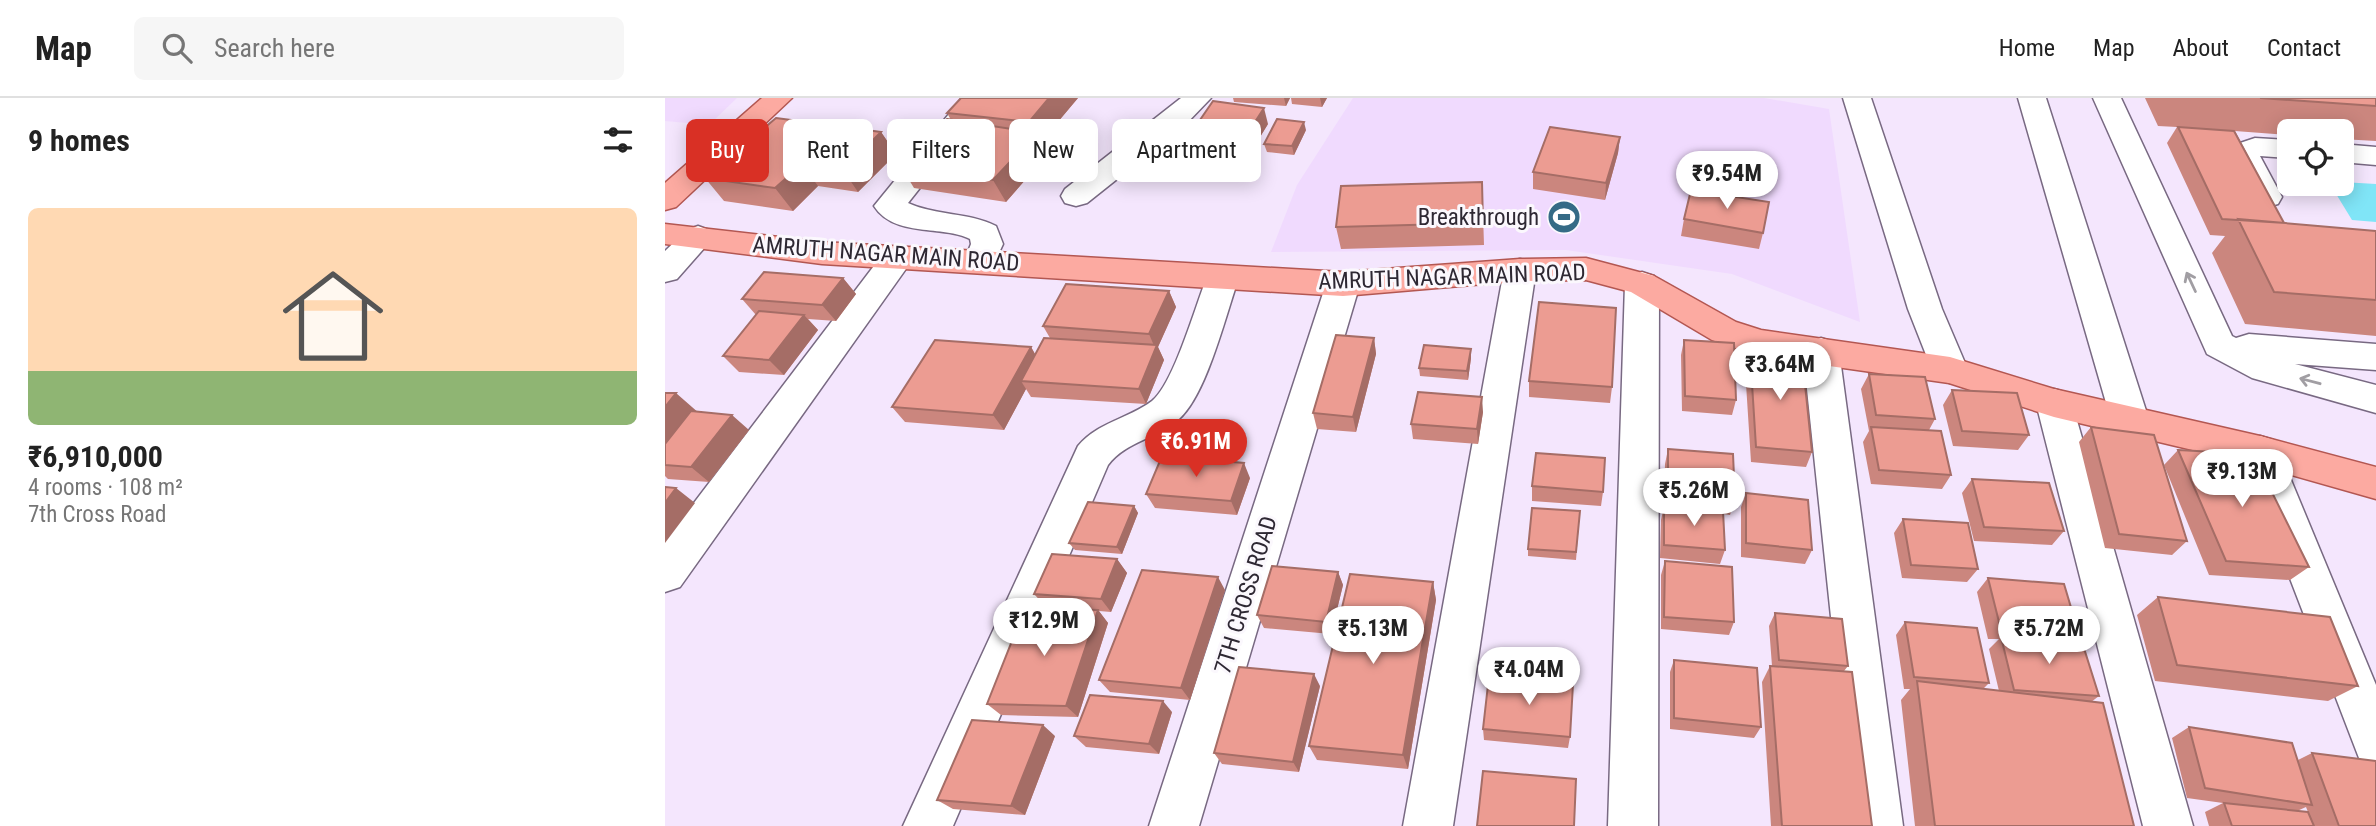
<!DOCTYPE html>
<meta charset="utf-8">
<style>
body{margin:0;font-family:"Roboto Condensed",sans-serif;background:#f6f6f6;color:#222;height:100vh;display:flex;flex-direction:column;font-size:26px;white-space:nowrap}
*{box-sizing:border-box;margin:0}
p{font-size:23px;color:#767676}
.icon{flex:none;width:38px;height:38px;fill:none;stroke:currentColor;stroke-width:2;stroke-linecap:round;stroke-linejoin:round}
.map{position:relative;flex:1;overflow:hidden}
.details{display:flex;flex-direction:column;background:#fff;width:665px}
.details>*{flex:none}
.top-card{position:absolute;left:21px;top:21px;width:665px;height:63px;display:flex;gap:14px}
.buttons{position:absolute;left:1612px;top:21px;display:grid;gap:14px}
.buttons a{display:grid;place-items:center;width:77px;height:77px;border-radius:10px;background:#fff;box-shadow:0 4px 18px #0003;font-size:35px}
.price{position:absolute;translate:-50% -60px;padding:0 16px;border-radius:24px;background:#fff;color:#222;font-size:23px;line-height:46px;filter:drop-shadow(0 2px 4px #0008)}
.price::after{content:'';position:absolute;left:50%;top:42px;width:21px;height:16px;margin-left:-10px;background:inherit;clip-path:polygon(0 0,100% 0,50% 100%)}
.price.current{background:#d93025;color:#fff}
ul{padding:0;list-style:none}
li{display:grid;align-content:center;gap:14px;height:371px;padding:0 28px}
li span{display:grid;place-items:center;height:217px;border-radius:10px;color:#555}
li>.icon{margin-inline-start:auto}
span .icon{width:126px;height:126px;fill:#fffc;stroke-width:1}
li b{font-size:30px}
h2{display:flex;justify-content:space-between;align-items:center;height:84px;padding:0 28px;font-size:30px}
.tag{padding:0 24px;border-radius:10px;background:#fff;box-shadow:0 4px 18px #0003;font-size:24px;line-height:63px}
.tag.current{background:#d93025;color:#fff}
header{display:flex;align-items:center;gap:42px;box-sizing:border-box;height:98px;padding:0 35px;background:#fff;border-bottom:2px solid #e0e0e0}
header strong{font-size:33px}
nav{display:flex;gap:38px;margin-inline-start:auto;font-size:24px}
.search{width:490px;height:63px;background:#f6f6f6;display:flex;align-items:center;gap:18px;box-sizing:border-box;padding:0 24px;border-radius:10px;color:#767676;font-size:26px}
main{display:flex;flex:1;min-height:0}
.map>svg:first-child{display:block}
.built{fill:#f0dafe}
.water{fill:#80e5f7}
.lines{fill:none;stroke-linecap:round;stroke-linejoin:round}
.minor-casing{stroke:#786982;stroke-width:3}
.major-casing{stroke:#b35752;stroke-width:3}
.minor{fill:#fff;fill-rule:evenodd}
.major{fill:#fcaaa1;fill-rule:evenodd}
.wall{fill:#cb867e;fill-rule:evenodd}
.shaded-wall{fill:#a56d66}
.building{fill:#ec9c92;stroke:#a56d66;stroke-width:2}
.oneway{stroke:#a19ea3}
.labels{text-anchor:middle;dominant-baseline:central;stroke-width:6;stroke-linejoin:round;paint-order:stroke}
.poi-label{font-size:23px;fill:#2e2833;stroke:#fbf8fd;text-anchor:end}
.street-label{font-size:23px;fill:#2e2833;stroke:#fbf8fd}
</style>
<header>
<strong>Map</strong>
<div class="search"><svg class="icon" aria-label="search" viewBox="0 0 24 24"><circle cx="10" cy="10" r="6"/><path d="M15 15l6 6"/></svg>Search here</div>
<nav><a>Home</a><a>Map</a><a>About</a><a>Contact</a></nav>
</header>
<main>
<section class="details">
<h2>9 homes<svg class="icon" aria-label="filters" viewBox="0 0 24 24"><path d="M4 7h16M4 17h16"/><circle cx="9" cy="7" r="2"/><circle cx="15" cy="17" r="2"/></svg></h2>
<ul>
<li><span style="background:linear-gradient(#ffd9b3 75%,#8fb573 0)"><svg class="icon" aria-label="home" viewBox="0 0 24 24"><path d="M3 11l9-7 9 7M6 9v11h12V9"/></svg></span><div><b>₹6,910,000</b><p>4 rooms · 108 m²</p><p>7th Cross Road</p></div></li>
</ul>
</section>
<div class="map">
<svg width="1711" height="728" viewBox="0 0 1711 728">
<rect width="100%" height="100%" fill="#f4e6fd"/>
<path class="built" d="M0,0H72L44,27L0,23Z
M688,0H1099L1164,11L1195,224L1067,176L901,152L606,154L632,87Z"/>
<path class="water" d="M1677,84L1711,86V124L1687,122L1665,86H1676Z"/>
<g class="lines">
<defs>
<path id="minor" d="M297,0H326L243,105C272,118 303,114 331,128L338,146L326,172L315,175L304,172L299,164L306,146L305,141C279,127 229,140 209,108Z
M516,0H546L520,27L422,105L411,108L400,105L396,98L400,91Z
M1178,0H1206L1277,211L1303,272L1298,281L1285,285L1272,281L1267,272L1243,211Z
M1353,0H1381L1484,322L1478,332L1465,337L1452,332L1446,322Z
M1428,0H1456L1567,238L1571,240L1584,236L1711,246V272L1630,266L1711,287V315L1587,280L1542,256Z
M1590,40L1624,42V60L1595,58L1617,99L1613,106L1602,109L1591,106L1565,57L1572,46Z
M1676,46L1711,49V67L1676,64Z
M33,128L44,132L49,139L12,181L0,184V153L22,132Z
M232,149L243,152L248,160L243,168L15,489L0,494V443L221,152Z
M855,161L867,164L871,172L788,728H738L839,172L843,164Z
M558,168L570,171L574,179C561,216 542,296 514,321C492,341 461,343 443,367L288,728H238L413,348C433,324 463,321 487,303C509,285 530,209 542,179L546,171Z
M678,174L690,178L695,186L534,728H484L661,186L666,178Z
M977,174L989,178L994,186L993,728H943L960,186L965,178Z
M1156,240L1168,244L1174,253L1238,728H1188L1138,253L1144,244Z
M1389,291L1402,295L1407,305L1528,728H1478L1371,305L1376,295Z
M1595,338L1608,342L1614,353L1711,587V667L1694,660L1576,353L1582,342Z"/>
<path id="major" d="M97,0H127L11,109L0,112V85Z
M0,126L157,144L678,174L855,161L921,160L989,178L1071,224L1096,232L1285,259L1389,291L1595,338L1711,369V401L1595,368L1389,319L1284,285L1094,258L1047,242L966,194L921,182L855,183L678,198L157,166L0,146Z"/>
</defs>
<use href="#minor" class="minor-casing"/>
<use href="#major" class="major-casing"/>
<use href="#minor" class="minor"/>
<use href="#major" class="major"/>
</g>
<path class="wall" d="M413,0L376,44L382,57L341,104L249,90L235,67L286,22L282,15Z
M568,0H625L621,8L569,4Z
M626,0H662L657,9L627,6Z
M1480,0H1711V43L1676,41V33H1624V37L1570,33L1619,125L1711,133V238L1580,226L1547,155L1560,138L1545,137L1502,45L1512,29L1493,28Z
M603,26L571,78L518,70L513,54Z
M641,32L629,57L602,54L599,46Z
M216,34L231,56L193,94L153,88L128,113L59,103L40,80Z
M955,39L953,55L940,102L868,91V74Z
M817,84L819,147L676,151L671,129Z
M1019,121L1098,135L1094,151L1016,138Z
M178,180L191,196L171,223L143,221L153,232L119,277L74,274L58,258L91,217L77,201Z
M504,193L511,209L493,249L499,262L481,306L366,299L361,291L339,332L240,324L227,309L366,249L370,256L385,240L378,228Z
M709,240L711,256L691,334L652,331L648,315Z
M1019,242L1071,302L1067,317L1017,313L1016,257Z
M1085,254L1147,354L1141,369L1086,364L1080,270Z
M806,260L803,282L755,278L754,270Z
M1204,276L1270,321L1264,332L1286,377L1277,391L1206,386L1198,344L1204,333L1196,291Z
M864,283L947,289L945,305L864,299Z
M1287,292L1364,337L1353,352L1288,348L1278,307Z
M0,295L32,314L84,332L44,384L3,381L0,378Z
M818,314L813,346L748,341L746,326Z
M1426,329L1522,443L1507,457L1440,450L1414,344Z
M1003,351L1070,402L1065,417L1058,416L1060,452L1055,466L995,460L996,422L999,408L1000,366Z
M1513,352L1644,469L1625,482L1544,477L1499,367Z
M585,380L572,417L490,410L481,396Z
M1307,381L1399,433L1387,447L1309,443L1297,395Z
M867,388L938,394L936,408L867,403Z
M1081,395L1147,452L1140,466L1076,459V409Z
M469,408L473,415L457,456L410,452L404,445Z
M915,413L911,462L863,458V451Z
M1238,421L1313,471L1302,484L1237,480L1229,435Z
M452,461L462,475L446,514L434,513L443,525L413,619L336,617L322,606L413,511L381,509L369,496Z
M1000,463L1069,524L1064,537L996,531V477Z
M673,474L678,487L666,536L599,530L592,517Z
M1323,480L1413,533L1402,543L1434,598L1426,604L1469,728H1250L1236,602L1245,591H1239L1231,537L1240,524L1324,585L1318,591L1334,593L1324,551L1334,541H1323L1312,494Z
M768,484L771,502L743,671L652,662L644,648Z
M560,492L525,602L445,594L434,582Z
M1493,499L1693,588L1663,603L1490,583L1472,517Z
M1110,515L1183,568L1179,573L1207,728H1106L1097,584L1105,568H1107L1104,528Z
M1009,562L1096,629L1089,640L1005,631V574Z
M655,588L634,674L557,666L549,655Z
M507,614L494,656L421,649L409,638Z
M1524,629L1633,662L1647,655L1711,728H1544L1540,714L1558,705L1522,700L1507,640ZM1641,709L1643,714L1632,713Z
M818,631L905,639L903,650L819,642Z
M390,638L360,717L288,711L272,702Z"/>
<path class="shaded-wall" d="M384,0H413L376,44L382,57L341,104L328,82L370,37L364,24Z
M619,0H625L621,8Z
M655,0H662L657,9Z
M599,10L603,26L571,78L566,61Z
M639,24L641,32L629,57L627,48Z
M216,34L231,56L193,94L178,72Z
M955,39L953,55L940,102L941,85Z
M137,66L153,88L128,113L110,90Z
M178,180L191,196L171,223L157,207Z
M504,193L511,209L493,249L499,262L481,306L474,291L490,250L484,236Z
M139,217L153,232L119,277L104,262Z
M709,240L711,256L691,334L688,319Z
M366,249L375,265L356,283L361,291L339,332L328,317Z
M806,251V260L803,282L802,273Z
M11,295L35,316L0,360V309Z
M817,299L818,314L813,346L812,331Z
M67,317L84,332L44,384L26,369Z
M579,365L585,380L572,417L566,403Z
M11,390L30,405L0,445V405Z
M469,408L473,415L457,456L452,449Z
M452,461L462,475L446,514L436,501Z
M673,474L678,487L666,536L661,524Z
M553,479L560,492L525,602L516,590Z
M768,484L771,502L743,671L738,657Z
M433,512L443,525L413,619L401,608Z
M649,576L655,588L634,674L628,664Z
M498,603L507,614L494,656L484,646Z
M378,627L390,638L360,717L346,708Z"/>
<path class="building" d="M296,0H384L364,24L282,15Z
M1595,0H1711V8Z
M548,3L599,10L566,61L513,54Z
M111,20L216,34L178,72L137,66L110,90L40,80Z
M282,21L372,35L328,82L235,67Z
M612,21L639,24L627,48L599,46Z
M885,29L955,39L941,85L868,74Z
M1513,29L1569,33L1619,125L1557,121Z
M817,84L818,125L671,129L676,88Z
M1026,92L1104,104L1098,135L1019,121Z
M1573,121L1711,133V202L1609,194Z
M99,174L178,180L157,207L77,201Z
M401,186L504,193L484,236L378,228Z
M874,204L951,210L947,289L864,283Z
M94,213L139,217L104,262L58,258Z
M671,237L709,240L688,319L648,315Z
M379,240L492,247L474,291L356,283Z
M270,242L366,249L328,317L227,309Z
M1019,242L1069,245L1071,302L1020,298Z
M759,247L806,251L802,273L754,270Z
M1085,254L1137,258L1147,354L1091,349Z
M1204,276L1260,279L1270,321L1211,317Z
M1287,292L1352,295L1364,337L1297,333Z
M753,294L817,299L812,331L746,326Z
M0,295H11L0,309Z
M26,313L67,317L26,369L0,367V346Z
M1206,329L1276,333L1286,377L1214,372Z
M1426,329L1489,337L1522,443L1454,436Z
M1003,351L1068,356L1070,402L1003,397Z
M1513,352L1588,356L1644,469L1561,463Z
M871,355L940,360L938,394L867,388Z
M497,358L579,365L566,403L481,396Z
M1307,381L1384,385L1399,433L1319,429Z
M0,389L11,390L0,405Z
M1081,395L1143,402L1147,452L1081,445Z
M423,404L469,408L452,449L404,445Z
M999,408L1058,413L1060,452L999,447Z
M867,410L915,413L911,454L863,451Z
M1238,421L1303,425L1313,471L1246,467Z
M387,456L452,461L436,501L369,496Z
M1000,463L1067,469L1069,524L999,519Z
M607,468L673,474L661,524L592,517Z
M477,472L553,479L516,590L434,582Z
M685,476L768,484L738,657L644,648Z
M1323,480L1399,486L1413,533L1335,528Z
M1493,499L1665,519L1693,588L1512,567Z
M360,510L433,512L401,608L322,606Z
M1110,515L1177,521L1183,568L1114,562Z
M1240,524L1312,530L1324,585L1249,579Z
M1336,539L1417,544L1434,598L1349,592Z
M1009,562L1092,570L1096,629L1009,620Z
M1105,568L1187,574L1207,728H1117Z
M574,569L649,576L628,664L549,655Z
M824,578L908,586L905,639L818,631Z
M1252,583L1438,605L1469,728H1270Z
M425,597L498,603L484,646L409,638Z
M307,622L378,627L346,708L272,702Z
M1524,629L1627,645L1647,707L1540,690Z
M1647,655L1711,663V728H1674Z
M818,673L911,681L909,728H812Z
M1559,705L1643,714L1649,728H1567Z"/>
<defs><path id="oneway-shaft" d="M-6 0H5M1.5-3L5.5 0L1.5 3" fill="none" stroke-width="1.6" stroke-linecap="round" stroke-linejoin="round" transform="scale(1.75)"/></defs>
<g class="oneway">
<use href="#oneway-shaft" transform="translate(1526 184) rotate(-115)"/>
<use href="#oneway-shaft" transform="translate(1645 283) rotate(-165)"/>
</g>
<defs>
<symbol id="stadium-disc" viewBox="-11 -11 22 22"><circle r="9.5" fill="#356b86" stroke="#fbf8fd"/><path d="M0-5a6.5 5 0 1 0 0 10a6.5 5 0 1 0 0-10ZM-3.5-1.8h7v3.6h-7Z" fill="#fff"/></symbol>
</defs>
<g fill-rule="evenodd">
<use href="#stadium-disc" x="880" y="100" width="38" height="38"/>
</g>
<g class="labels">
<g class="poi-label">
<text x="874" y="119">Breakthrough</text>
</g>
<g class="street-label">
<text transform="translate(221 156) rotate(4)">AMRUTH NAGAR MAIN ROAD</text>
<text transform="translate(787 179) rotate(-2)">AMRUTH NAGAR MAIN ROAD</text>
<text transform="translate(581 497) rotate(-73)">7TH CROSS ROAD</text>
</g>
</g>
</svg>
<div class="buttons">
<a><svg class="icon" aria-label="locate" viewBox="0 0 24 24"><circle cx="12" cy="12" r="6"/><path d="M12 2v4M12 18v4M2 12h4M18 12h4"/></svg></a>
</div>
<b class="price" style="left:1062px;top:113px">₹9.54M</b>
<b class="price" style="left:1115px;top:304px">₹3.64M</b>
<b class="price current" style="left:531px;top:381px">₹6.91M</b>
<b class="price" style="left:1577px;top:411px">₹9.13M</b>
<b class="price" style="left:1029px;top:430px">₹5.26M</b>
<b class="price" style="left:379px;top:560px">₹12.9M</b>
<b class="price" style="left:708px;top:568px">₹5.13M</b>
<b class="price" style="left:1384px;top:568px">₹5.72M</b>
<b class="price" style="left:864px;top:609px">₹4.04M</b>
<div class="top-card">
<a class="tag current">Buy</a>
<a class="tag">Rent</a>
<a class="tag">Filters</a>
<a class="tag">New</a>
<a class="tag">Apartment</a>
</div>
</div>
</main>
